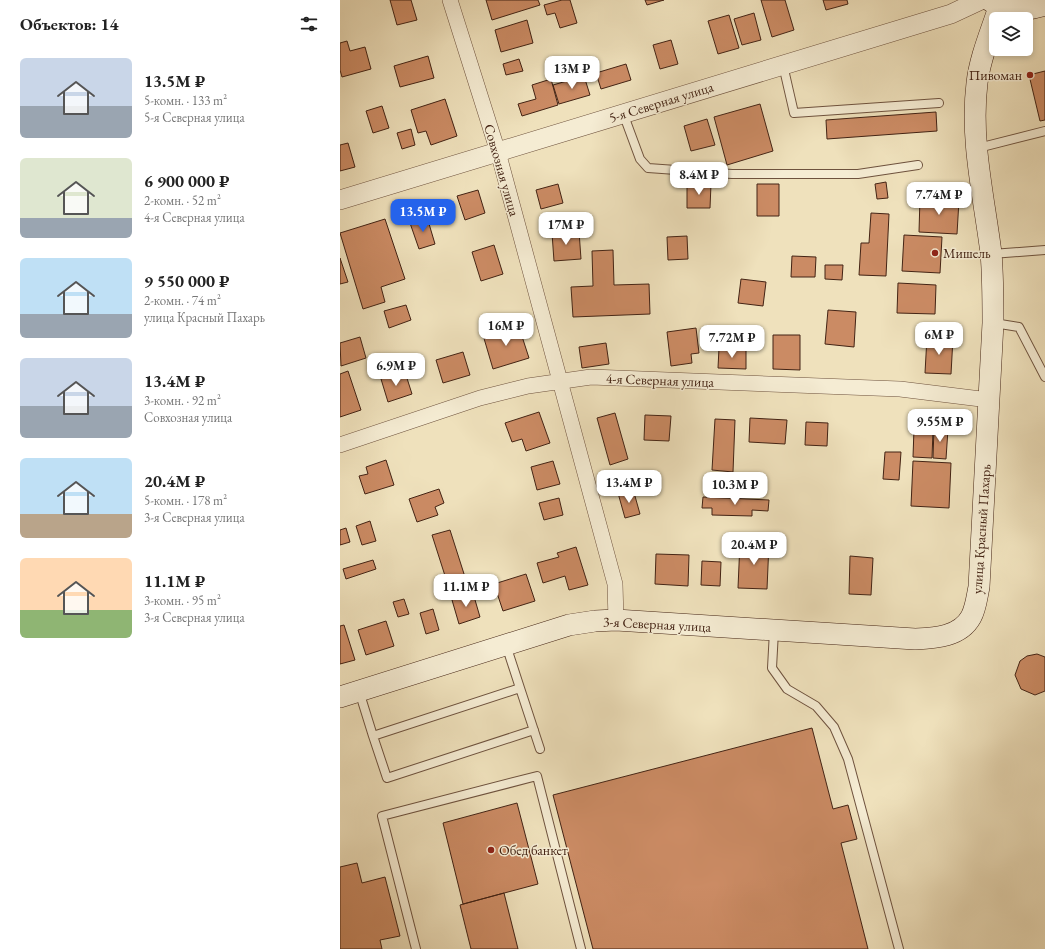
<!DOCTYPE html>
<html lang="ru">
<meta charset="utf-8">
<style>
body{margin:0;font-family:"EB Garamond",serif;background:#f6f6f6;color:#222;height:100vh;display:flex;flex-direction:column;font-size:15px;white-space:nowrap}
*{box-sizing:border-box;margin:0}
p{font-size:13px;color:#767676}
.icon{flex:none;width:22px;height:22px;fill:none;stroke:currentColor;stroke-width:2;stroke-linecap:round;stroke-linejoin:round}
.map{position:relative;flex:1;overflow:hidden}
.sheet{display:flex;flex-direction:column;background:#fff;width:340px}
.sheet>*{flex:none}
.tools{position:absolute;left:649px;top:12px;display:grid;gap:8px}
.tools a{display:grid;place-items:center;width:44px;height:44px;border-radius:6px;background:#fff;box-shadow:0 2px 6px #0003;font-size:20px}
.price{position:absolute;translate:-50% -34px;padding:0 9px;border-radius:8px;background:#fff;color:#222;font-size:13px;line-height:26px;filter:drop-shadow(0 1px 2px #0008)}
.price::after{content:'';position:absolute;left:50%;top:24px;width:12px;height:9px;margin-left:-6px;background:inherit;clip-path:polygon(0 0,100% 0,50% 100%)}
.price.on{background:#2563eb;color:#fff}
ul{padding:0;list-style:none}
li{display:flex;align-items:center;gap:12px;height:100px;padding:0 20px}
li span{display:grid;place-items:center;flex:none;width:112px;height:80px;border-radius:6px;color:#555}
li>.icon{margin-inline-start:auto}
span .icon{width:48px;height:48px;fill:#fffc;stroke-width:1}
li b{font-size:17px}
h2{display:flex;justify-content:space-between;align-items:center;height:48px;padding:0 20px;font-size:17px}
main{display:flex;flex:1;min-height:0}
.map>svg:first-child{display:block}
.building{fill:#cb8b64;stroke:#432314}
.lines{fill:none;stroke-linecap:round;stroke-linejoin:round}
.service-casing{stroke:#6e523e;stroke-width:10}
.minor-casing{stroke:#6e523e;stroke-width:16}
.tertiary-casing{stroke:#6e523e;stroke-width:20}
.secondary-casing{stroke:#432314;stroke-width:22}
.service{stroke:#f5ecd3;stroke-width:8}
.minor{stroke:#f5ecd3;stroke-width:15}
.tertiary{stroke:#f5ecd3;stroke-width:19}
.secondary{stroke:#f5ecd3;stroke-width:21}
.poi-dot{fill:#8f2418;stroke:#f5ecd3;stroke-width:1.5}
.labels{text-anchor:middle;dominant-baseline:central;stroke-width:3;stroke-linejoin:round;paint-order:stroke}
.poi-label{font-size:14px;fill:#432314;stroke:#f5ecd3;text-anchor:start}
.street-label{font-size:14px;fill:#432314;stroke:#f5ecd3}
</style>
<main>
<section class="sheet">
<h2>Объектов: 14<svg class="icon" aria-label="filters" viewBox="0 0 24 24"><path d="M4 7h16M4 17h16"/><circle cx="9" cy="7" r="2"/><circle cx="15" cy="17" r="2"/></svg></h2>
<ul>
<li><span style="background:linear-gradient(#c9d6e8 60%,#9aa5b1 0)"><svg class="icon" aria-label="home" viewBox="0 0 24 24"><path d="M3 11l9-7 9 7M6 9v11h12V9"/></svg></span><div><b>13.5M ₽</b><p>5-комн. · 133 m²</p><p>5-я Северная улица</p></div></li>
<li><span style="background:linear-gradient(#dfe7d0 75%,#9aa5b1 0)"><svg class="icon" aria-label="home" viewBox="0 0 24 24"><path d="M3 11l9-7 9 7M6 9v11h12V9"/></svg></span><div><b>6 900 000 ₽</b><p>2-комн. · 52 m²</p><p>4-я Северная улица</p></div></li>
<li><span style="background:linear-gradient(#bfe0f5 70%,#9aa5b1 0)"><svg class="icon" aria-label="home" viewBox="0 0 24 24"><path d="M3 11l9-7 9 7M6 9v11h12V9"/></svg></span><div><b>9 550 000 ₽</b><p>2-комн. · 74 m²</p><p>улица Красный Пахарь</p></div></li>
<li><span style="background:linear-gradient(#c9d6e8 60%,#9aa5b1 0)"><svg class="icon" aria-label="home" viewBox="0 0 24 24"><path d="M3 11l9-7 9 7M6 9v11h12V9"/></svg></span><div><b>13.4M ₽</b><p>3-комн. · 92 m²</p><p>Совхозная улица</p></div></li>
<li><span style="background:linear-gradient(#bfe0f5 70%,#b9a48a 0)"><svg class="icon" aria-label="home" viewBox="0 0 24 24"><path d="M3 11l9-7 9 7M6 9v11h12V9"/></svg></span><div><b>20.4M ₽</b><p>5-комн. · 178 m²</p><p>3-я Северная улица</p></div></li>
<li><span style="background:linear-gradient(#ffd9b3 65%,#8fb573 0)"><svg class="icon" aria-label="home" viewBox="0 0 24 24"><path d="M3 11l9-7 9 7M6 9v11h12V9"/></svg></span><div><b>11.1M ₽</b><p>3-комн. · 95 m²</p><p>3-я Северная улица</p></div></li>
</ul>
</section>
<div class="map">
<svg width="705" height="949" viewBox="0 0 705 949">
<rect width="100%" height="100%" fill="#efe1bc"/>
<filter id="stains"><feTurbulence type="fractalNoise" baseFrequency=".005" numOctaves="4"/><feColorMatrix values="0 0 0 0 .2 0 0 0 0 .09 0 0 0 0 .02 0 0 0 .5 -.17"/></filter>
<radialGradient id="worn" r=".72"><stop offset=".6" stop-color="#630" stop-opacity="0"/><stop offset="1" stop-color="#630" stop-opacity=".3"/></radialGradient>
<path class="building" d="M50,0H71L77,20L57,25Z
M146,0H198L200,5L152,20Z
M222,0H230L237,23L220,28L215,13L207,15L204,5Z
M305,0H324L307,5Z
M421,0H445L454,30L432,37Z
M483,0H507L508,4L486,10Z
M414,13L421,40L402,45L394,19Z
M389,15L399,48L378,54L368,21Z
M187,20L193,43L161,52L155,30Z
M331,40L338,64L320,69L313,45Z
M7,41L10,51L25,47L31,69L2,77L0,70V43Z
M88,56L94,78L60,87L54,66Z
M179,59L183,71L166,75L163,64Z
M286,64L291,80L261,89L256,73Z
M705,71V120L700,121L689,75Z
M244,76L250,95L219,104L213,85Z
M211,79L218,105L182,116L178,104L196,99L192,85Z
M105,99L117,136L91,145L86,131L78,133L71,110Z
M420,104L433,151L387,165L374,117Z
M42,106L49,128L33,133L26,111Z
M596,112L597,131L487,139L486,120Z
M367,119L375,145L351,151L344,126Z
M71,129L75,145L62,149L57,133Z
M8,143L15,167L0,171V145Z
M546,182L548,198L537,199L535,184Z
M218,184L223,203L201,209L196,190Z
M347,184H371L370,208H347Z
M417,184H439V216H417Z
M138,190L145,213L125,220L117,196Z
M580,198L619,200L617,234L579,232Z
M531,213L549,214L546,276L519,275L521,243H529Z
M87,217L95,244L79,249L70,223Z
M45,219L65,279L41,287L45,302L23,309L0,233Z
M239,231L241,259L214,261L212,233Z
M564,235L602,237L600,273L562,271Z
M347,236L348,259L328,260L327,237Z
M154,245L163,274L141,281L132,252Z
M273,250L274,285L309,284L310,314L233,317L231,287L253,286L252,251Z
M452,256L476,257L475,277H451Z
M0,258L8,282L0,284Z
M485,265H503L502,280L485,279Z
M401,279L426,282L423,306L398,303Z
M558,283L596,285L595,314L557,313Z
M66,305L71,320L49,328L44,311Z
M488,310L516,312L514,347L485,344Z
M178,324L189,358L153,369L143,335Z
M356,328L359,353L351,354L352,363L331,366L327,332Z
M433,335H460V370L433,369Z
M20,337L26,358L1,366L0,343Z
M587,337L613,338L611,374L585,373Z
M266,343L269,364L242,368L239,347Z
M379,348L406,349V369L378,368Z
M123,352L130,375L103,383L96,360Z
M8,371L21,410L0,417V374Z
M65,372L72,394L48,402L41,379Z
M199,412L210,443L186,451L182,439L172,442L165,423Z
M275,413L288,459L270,465L257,418Z
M305,415L331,416L329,441L304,440Z
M410,418L447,420L445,444L409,442Z
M375,419L395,420L393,472L372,470Z
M466,422L488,423L487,446L465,445Z
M594,428L608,429L606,459L593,458Z
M574,429L593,430L592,458L573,457Z
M545,452H561L559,480L543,479Z
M46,460L54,485L25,494L19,476L28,474L26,467Z
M213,461L220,484L197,490L191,467Z
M573,461L611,463L609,508L571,506Z
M99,489L104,503L95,507L98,515L77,522L69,499Z
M293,489L300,514L285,518L278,493Z
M363,497L429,500L428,511L412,510V516L372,515V508H362Z
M219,498L223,515L204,520L199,503Z
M30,521L36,541L22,545L16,526Z
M6,528L10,542L0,545V530Z
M110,530L125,577L107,582L92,535Z
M400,542L429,543L427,589L398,588Z
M236,547L248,585L229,590L225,576L203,583L197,563L219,557L217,553Z
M316,554L349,555L348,586L315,584Z
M510,556L533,558L531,595L509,594Z
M33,560L36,569L6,579L3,569Z
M362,561L381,562L380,586L361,585Z
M186,574L195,601L163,611L154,584Z
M133,593L140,617L119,624L112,600Z
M64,599L69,614L58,617L53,602Z
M93,609L99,630L86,634L80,613Z
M46,621L54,646L26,655L18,630Z
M4,625L15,660L0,664V626Z
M697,654L705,657V691L695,695L681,689L675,675L680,661L687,656Z
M472,728L493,809L508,805L517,839L501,843L528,949H253L213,795Z
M177,803L198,884L123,904L103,823Z
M17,863L22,883L45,877L60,936L40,940L42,949H0V867Z
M164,893L178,949H131L120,905Z"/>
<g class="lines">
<defs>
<path id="service" d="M443,65L454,113L599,103
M283,113L300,159L308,168L392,174H518L578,165
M638,148L705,131
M652,254L705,250
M654,323L679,327L705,377
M434,631L432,668L447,689L476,706L494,727L508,759L559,949
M180,688L200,749
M19,691L33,736L180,688L166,645
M33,736L47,778L194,730
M76,949L42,816L197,776L241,949"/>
<path id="minor" d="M110,0L158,152L275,584L276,620
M0,445L140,398L188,386L251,377L560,389L649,400"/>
<path id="tertiary" d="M0,200L611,14L641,0"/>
<path id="secondary" d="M649,0C667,14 684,11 705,5
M0,697L229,625L255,621L276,620L575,639C595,638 620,637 631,617C636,608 637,596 639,587L653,323C653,300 653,276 651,253C644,197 630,140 637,83C640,57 651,32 659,7"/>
</defs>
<use href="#service" class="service-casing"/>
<use href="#minor" class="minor-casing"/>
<use href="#tertiary" class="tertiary-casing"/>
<use href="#secondary" class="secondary-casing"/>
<use href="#service" class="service"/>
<use href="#minor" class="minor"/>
<use href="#tertiary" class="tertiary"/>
<use href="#secondary" class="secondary"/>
</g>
<g class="poi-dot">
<circle cx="690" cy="75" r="4"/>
<circle cx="595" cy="253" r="4"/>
<circle cx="151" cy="850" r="4"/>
</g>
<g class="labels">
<g class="poi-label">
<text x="682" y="75" text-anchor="end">Пивоман</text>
<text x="603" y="253">Мишель</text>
<text x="159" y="850">Обед банкет</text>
</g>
<g class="street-label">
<text transform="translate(321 102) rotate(-17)">5-я Северная улица</text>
<text transform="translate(162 170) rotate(74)">Совхозная улица</text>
<text transform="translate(320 380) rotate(2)">4-я Северная улица</text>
<text transform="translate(641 529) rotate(-86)">улица Красный Пахарь</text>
<text transform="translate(317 624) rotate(3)">3-я Северная улица</text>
</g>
</g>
<rect width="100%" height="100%" filter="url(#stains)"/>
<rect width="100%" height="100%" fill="url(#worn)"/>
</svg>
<div class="tools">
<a><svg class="icon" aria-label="layers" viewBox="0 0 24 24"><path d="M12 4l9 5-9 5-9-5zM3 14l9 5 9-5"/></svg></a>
</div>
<b class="price" style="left:232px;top:90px">13M ₽</b>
<b class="price" style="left:359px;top:196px">8.4M ₽</b>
<b class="price" style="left:599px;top:216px">7.74M ₽</b>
<b class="price on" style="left:83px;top:233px">13.5M ₽</b>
<b class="price" style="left:226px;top:246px">17M ₽</b>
<b class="price" style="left:166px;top:347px">16M ₽</b>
<b class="price" style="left:599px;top:356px">6M ₽</b>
<b class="price" style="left:392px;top:359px">7.72M ₽</b>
<b class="price" style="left:56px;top:387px">6.9M ₽</b>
<b class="price" style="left:600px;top:443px">9.55M ₽</b>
<b class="price" style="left:289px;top:504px">13.4M ₽</b>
<b class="price" style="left:395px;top:506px">10.3M ₽</b>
<b class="price" style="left:414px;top:566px">20.4M ₽</b>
<b class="price" style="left:126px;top:608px">11.1M ₽</b>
</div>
</main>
